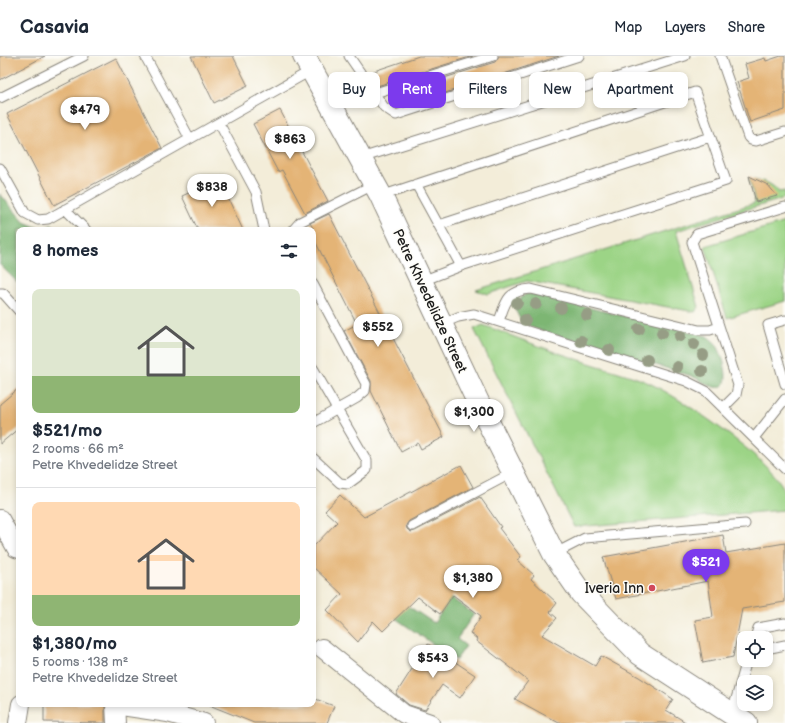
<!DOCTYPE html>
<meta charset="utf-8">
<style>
body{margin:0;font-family:"Balsamiq Sans",sans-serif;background:#f2f2f3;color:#1f2937;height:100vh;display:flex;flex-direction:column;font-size:15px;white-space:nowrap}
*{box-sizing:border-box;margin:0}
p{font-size:13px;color:#747a83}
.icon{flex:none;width:22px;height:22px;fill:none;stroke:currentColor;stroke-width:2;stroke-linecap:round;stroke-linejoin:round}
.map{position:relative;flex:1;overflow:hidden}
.sheet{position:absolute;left:16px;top:171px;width:300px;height:480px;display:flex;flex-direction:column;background:#fff;border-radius:8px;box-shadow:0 2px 6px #0003}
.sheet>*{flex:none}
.top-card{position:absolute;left:328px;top:16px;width:380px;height:36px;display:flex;gap:8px}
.buttons{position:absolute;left:737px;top:575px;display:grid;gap:8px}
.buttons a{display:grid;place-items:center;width:36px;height:36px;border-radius:8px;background:#fff;box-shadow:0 2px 6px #0003;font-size:20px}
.price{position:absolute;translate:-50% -34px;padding:0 9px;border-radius:14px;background:#fff;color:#222;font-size:13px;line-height:26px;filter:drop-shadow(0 1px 2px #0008)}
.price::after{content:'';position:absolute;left:50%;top:24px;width:12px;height:9px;margin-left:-6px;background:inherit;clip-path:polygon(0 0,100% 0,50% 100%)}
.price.on{background:#7c3aed;color:#fff}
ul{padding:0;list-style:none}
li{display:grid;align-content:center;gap:8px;height:212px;padding:0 16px}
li+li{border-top:1px solid #e0e1e3}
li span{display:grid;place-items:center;height:124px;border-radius:8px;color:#555}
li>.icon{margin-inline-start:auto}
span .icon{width:72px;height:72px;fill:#fffc;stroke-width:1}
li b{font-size:17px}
h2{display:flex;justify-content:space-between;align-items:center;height:48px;padding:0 16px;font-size:17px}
.tag{padding:0 14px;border-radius:8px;background:#fff;box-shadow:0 2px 6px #0003;font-size:14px;line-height:36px}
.tag.on{background:#7c3aed;color:#fff}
header{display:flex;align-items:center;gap:24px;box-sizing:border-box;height:56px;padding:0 20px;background:#fff;border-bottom:1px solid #e0e1e3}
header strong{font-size:19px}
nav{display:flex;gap:22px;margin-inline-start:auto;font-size:14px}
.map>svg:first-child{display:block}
.green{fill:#9cd486;stroke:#5c7851}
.forest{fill:#7db673;stroke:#4c6948}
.building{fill:#e4b476}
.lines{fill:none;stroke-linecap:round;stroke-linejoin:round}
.lane-casing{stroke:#88847a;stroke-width:11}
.street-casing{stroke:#88847a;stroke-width:20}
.secondary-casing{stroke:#88847a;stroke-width:24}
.lane{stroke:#fff;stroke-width:9}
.street{stroke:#fff;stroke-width:18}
.secondary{stroke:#fff;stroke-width:22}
.tree{fill:#969d85}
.poi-dot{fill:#d1495b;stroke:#fdfcf7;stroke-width:1.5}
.labels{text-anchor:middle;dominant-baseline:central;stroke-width:3;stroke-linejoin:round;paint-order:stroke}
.street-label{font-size:14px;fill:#1c1c1c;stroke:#fdfcf7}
.poi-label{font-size:14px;fill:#1c1c1c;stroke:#fdfcf7;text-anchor:end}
</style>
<header>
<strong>Casavia</strong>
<nav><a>Map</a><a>Layers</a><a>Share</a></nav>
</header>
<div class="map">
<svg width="785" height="667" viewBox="0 0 785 667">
<rect width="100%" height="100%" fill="#fdfcf7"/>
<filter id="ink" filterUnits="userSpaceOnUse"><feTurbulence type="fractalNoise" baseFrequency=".025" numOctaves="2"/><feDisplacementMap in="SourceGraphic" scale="8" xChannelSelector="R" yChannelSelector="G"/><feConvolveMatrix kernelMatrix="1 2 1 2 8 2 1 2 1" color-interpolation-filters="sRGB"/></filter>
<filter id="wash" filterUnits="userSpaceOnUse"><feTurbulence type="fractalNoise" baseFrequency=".012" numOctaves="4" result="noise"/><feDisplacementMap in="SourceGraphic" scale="16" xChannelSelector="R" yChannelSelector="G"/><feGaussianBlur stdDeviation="0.9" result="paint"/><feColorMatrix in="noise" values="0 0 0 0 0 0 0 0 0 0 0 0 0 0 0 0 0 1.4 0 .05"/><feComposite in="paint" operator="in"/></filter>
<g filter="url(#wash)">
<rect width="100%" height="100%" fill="#f3edd9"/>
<path class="green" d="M749,122C761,124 771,126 779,136L785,135V142L676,175L699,251L695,256L527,225L488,238L476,234L755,147Z
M785,166V245L727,262L705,190Z
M483,269C515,281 547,294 580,304C602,312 627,317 649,327C678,340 776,406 785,436C785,441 785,449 785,454L574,471L474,273Z"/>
<path class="forest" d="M0,138L24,166L41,173L52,169L58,174H19V228L0,209Z
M526,238H532L707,280C710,283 714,285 716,288C722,296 736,336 714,331C706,329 699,323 692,320L533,272L521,265L515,253L521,242Z
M451,542L474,558L457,583L466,590L456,604L395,562L405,548L434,567Z"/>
<g id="blocks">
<path class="building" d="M0,0H45L0,24Z
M191,0H233L248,30L214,47Z
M419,0H473L377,30L374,26L371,16Z
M499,0H559L442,38L438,24L495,6Z
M781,0H785V54L750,66L737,26L749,22L745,8L765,2L766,5Z
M116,2L162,92L54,149L7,58Z
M280,54L328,145L305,157L282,114L278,116L253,68Z
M749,120L768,129L777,140L756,146Z
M219,123L243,174H198L182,140Z
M329,158L444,381L421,393L418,387L401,396L371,335V325L344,275L357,268L313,181V172L310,167Z
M19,332V372L0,388V348Z
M461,409L473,431L409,465L406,469L407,473L411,476L415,475L480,441L501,471L499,472L521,501L517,504L534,519L531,523L557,547L550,556L557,562L542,579L595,610L601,600L639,621L673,643L666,654L687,667H559L515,643L528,625L476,585L477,583L470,577L481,560L453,539L440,558L418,541L383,575L373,565L358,586L327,554L342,538L313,511V491L337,466L325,455L340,439L364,461Z
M723,479L726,497L785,487V546L742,553L733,601L703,607L695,564L713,561L708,525L616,543L603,501Z
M428,588L475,619L460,642L442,629L425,654L409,649L396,638Z
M313,642L334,650L327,667H254L209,649L313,648Z
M44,648H105V667L44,666Z"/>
</g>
</g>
<g filter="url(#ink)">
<use href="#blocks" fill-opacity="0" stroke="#88847a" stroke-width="1"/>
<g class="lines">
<defs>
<path id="lane" d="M145,0L190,83
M349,0L384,51L396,59L579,0
M720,0L748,81L751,84L756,85L785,76
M375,37L493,0
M0,42L84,0
M219,67L256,136L264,174
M361,102L685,0
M0,112L25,157L38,164L48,163L312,14
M416,128L461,210
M381,140L695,36L726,125L461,210L422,225
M65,153L86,174
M439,169L710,81
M293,174L300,166L375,128
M313,228L366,328L365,335L357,342L313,367
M0,237H3L19,255
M785,264L768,269L785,328
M499,265C506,245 507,235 531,233L699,274H710L719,271
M441,268L458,261L474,258L686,325L706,335L785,413
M313,312L367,405V414L348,428L340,427L313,402
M723,352L736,339L738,329L692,186L697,178L785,151
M754,382L785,343
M412,470L512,417
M554,498L585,482L745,468
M755,582L758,572L785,567
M766,593L785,589
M732,657L747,604"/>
<path id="street" d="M0,463L16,492L19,493
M322,592L404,658L430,667
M115,648L116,667
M115,649L168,657L204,667
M18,667L21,648"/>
<path id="secondary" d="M304,0L381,140L478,346L554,498L581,537L640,598L746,667"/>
</defs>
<use href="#lane" class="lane-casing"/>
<use href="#street" class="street-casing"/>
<use href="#secondary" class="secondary-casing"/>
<use href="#lane" class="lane"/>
<use href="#street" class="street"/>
<use href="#secondary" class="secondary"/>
</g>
<g class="tree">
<circle cx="517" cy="247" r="6"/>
<circle cx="536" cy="248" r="6"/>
<circle cx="561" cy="252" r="6"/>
<circle cx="587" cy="259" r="6"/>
<circle cx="525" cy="264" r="6"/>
<circle cx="639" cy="273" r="6"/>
<circle cx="662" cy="277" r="6"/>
<circle cx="680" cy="280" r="6"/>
<circle cx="581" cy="285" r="6"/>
<circle cx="694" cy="288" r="6"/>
<circle cx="609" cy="294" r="6"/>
<circle cx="703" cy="299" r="6"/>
<circle cx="647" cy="304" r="6"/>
<circle cx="677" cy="311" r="6"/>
<circle cx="702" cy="315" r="6"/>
</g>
</g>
<circle class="poi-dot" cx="652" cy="532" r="4"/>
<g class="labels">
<g class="street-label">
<text transform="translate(430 245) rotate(65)">Petre Khvedelidze Street</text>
</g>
<g class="poi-label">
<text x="644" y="532">Iveria Inn</text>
</g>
</g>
</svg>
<div class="buttons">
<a><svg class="icon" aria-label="locate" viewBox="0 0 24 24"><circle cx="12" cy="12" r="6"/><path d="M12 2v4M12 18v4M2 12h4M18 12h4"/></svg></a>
<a><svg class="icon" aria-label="layers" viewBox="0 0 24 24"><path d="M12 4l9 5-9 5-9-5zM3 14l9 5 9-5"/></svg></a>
</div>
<b class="price" style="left:85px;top:75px">$479</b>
<b class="price" style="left:290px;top:104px">$863</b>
<b class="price" style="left:212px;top:152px">$838</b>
<b class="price" style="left:378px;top:292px">$552</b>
<b class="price" style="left:474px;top:377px">$1,300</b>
<b class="price on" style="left:706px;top:527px">$521</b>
<b class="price" style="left:473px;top:543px">$1,380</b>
<b class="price" style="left:433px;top:623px">$543</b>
<div class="top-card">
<a class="tag">Buy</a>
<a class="tag on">Rent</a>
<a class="tag">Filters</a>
<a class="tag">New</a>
<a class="tag">Apartment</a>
</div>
<section class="sheet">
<h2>8 homes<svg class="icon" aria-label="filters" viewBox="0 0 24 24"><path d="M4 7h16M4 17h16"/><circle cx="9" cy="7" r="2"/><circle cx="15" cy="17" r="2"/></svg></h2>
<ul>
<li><span style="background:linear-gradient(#dfe7d0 70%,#8fb573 0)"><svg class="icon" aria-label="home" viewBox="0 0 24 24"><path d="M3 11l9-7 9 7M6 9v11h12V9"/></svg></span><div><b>$521/mo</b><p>2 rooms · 66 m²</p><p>Petre Khvedelidze Street</p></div></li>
<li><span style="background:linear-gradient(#ffd9b3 75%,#8fb573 0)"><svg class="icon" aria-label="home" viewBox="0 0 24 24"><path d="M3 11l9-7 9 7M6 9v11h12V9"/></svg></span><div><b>$1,380/mo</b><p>5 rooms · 138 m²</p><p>Petre Khvedelidze Street</p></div></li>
</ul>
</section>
</div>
